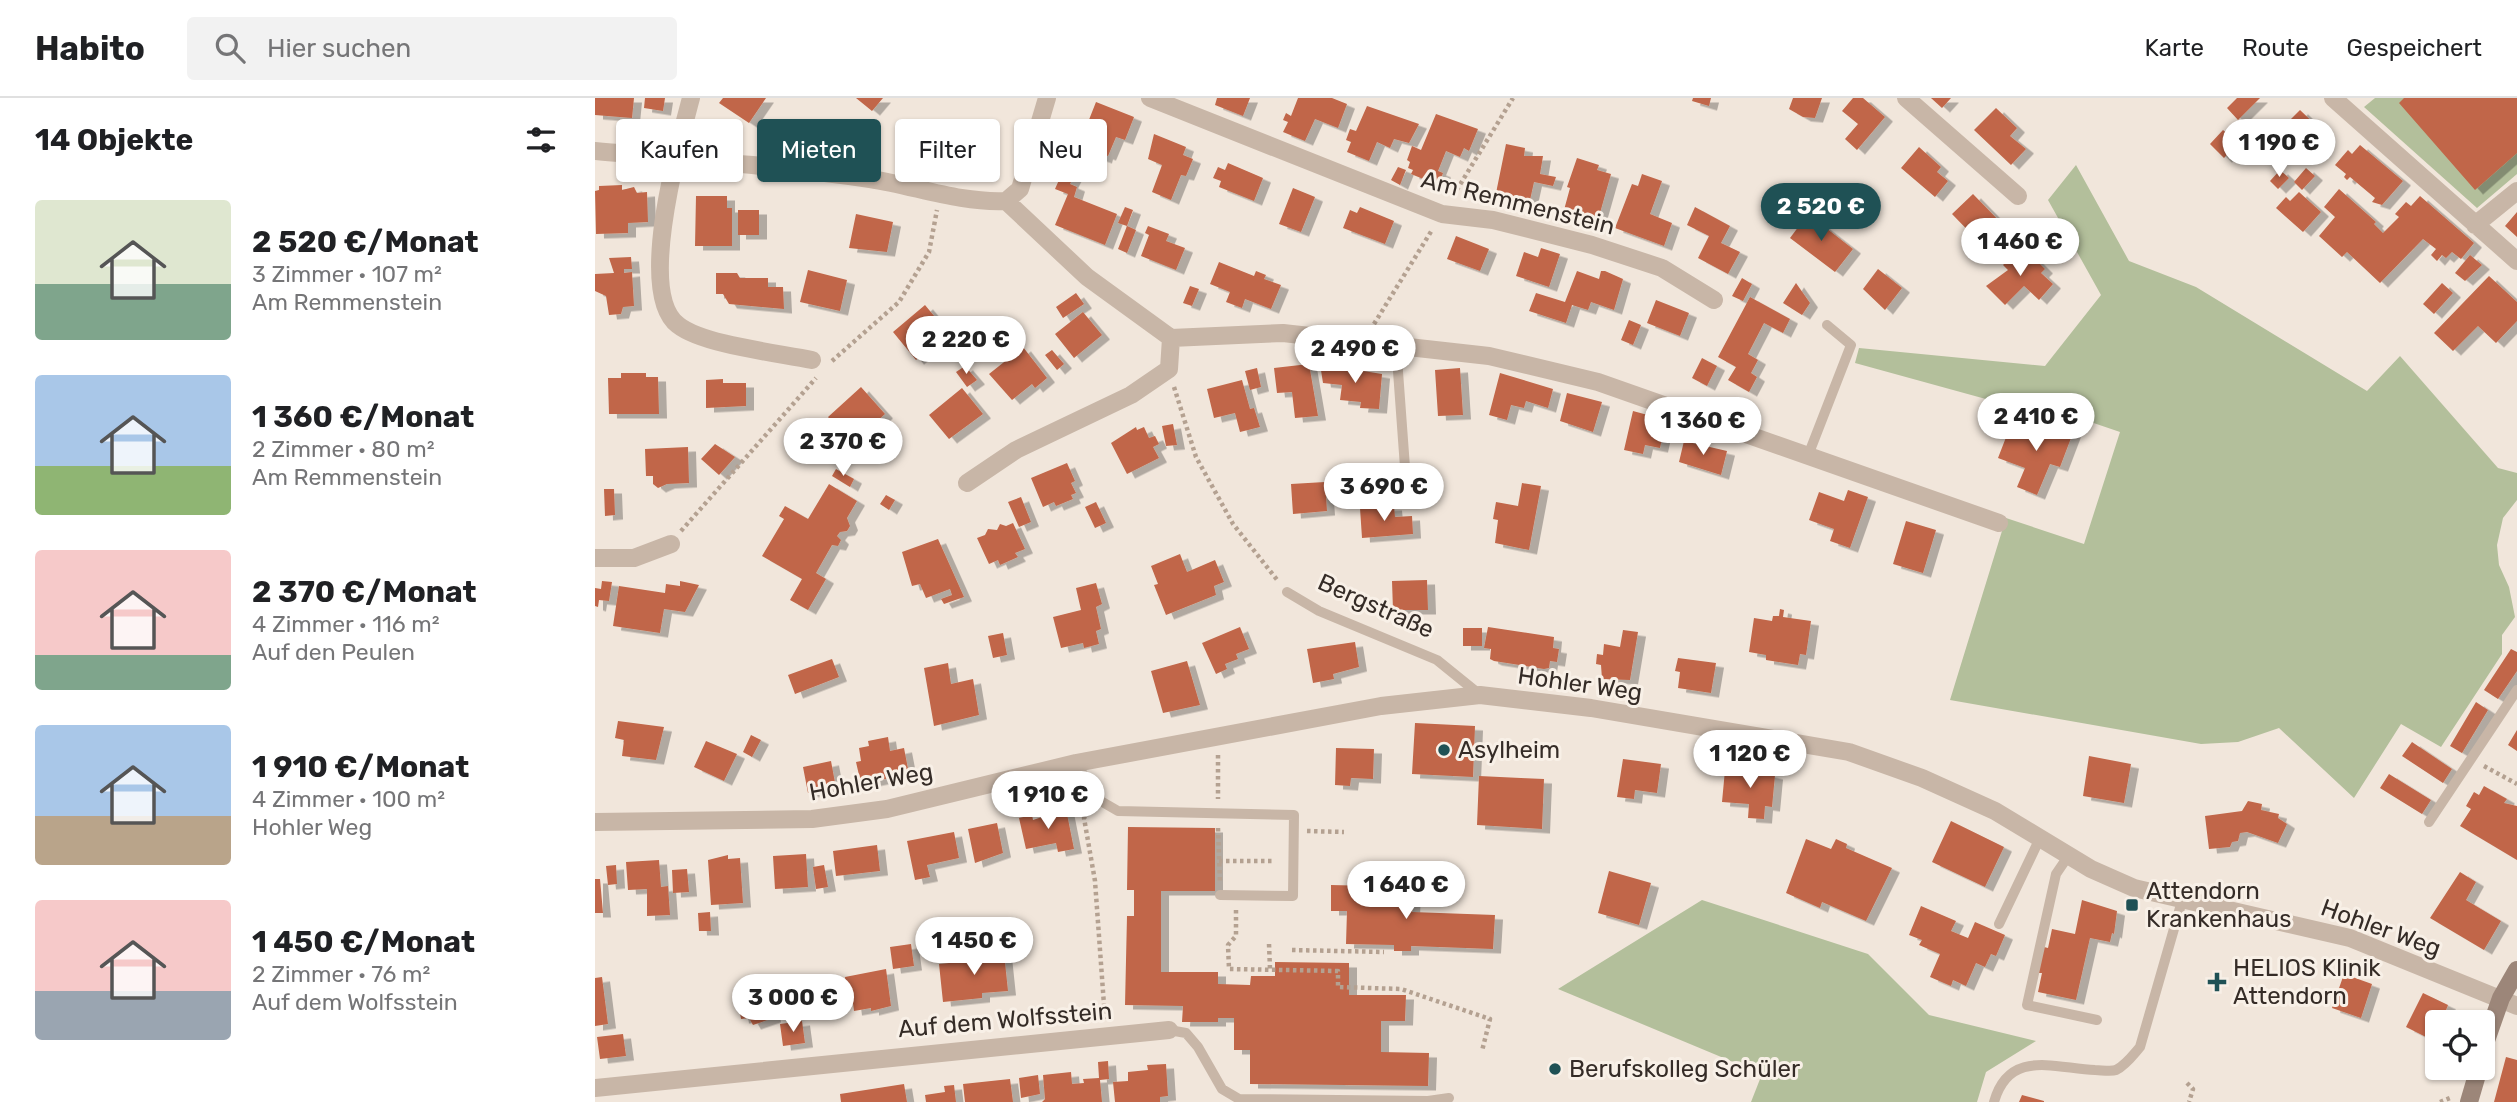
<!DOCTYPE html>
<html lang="de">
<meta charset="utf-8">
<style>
body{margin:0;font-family:Rubik,sans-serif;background:#f2f2f2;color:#202124;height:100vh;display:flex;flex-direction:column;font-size:26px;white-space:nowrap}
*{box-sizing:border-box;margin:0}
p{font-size:23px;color:#757577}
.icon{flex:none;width:38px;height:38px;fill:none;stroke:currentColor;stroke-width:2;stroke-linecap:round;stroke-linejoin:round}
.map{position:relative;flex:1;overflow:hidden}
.sheet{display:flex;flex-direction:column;background:#fff;width:595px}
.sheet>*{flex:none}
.banner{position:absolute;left:21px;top:21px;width:665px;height:63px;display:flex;gap:14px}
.controls{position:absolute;left:1830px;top:912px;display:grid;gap:14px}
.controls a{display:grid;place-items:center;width:70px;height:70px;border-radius:7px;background:#fff;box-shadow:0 2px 5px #0004;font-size:35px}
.price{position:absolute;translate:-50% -60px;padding:0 16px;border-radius:24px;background:#fff;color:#222;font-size:23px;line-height:46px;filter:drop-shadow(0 2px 4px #0008)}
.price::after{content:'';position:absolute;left:50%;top:42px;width:21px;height:16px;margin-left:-10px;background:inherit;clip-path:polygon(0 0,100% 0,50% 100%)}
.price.selected{background:#1f5155;color:#fff}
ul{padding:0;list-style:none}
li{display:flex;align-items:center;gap:21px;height:175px;padding:0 35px}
li span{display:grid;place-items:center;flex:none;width:196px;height:140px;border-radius:7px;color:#555}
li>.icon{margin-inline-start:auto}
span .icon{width:84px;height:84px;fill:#fffc;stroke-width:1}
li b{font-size:30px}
h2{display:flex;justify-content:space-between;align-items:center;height:84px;padding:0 35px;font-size:30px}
.tag{padding:0 24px;border-radius:7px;background:#fff;box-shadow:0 2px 5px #0004;font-size:24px;line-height:63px}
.tag.selected{background:#1f5155;color:#fff}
header{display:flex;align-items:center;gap:42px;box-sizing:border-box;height:98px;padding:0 35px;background:#fff;border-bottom:2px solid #e0e0e0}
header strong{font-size:33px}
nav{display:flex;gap:38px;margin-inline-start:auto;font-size:24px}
.search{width:490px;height:63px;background:#f2f2f2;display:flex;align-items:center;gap:18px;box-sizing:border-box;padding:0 24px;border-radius:7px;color:#757577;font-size:26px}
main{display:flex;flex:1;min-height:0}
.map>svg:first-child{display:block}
.green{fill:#b3bf9b}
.building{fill:#c16648;filter:url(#shadow)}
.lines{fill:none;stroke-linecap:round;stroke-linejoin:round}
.path{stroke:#b4a191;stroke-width:4.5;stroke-dasharray:3.5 3.5;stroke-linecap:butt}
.service{stroke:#c8b6a7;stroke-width:10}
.minor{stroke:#c8b6a7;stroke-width:18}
.secondary{stroke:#9c8679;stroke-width:18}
.poi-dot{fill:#1f5155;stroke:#f8f0e7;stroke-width:2.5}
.labels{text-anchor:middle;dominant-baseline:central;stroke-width:6;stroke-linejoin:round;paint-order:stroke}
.street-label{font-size:24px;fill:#352c27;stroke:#f8f0e7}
.poi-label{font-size:24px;fill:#352c27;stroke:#f8f0e7;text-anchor:start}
</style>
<header>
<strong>Habito</strong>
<div class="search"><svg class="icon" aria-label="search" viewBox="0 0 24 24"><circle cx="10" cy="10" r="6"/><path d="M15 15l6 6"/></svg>Hier suchen</div>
<nav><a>Karte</a><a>Route</a><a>Gespeichert</a></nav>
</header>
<main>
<section class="sheet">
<h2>14 Objekte<svg class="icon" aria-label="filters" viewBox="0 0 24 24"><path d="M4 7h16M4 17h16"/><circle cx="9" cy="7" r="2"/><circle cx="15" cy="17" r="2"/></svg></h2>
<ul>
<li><span style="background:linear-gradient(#dfe7d0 60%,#7fa58c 0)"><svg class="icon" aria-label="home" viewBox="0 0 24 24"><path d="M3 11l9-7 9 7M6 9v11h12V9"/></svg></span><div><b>2 520 €/Monat</b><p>3 Zimmer · 107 m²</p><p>Am Remmenstein</p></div></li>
<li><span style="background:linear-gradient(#a9c7e8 65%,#8fb573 0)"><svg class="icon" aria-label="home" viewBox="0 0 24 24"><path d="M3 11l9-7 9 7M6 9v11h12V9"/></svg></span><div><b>1 360 €/Monat</b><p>2 Zimmer · 80 m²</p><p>Am Remmenstein</p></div></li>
<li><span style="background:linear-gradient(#f6c9c9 75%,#7fa58c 0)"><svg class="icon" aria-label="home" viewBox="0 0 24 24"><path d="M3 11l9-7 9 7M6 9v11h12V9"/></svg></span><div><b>2 370 €/Monat</b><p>4 Zimmer · 116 m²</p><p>Auf den Peulen</p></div></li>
<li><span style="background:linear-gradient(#a9c7e8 65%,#b9a48a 0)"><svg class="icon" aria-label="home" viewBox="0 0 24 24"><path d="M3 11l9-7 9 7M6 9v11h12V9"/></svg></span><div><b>1 910 €/Monat</b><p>4 Zimmer · 100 m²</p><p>Hohler Weg</p></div></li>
<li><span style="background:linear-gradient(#f6c9c9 65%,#9aa5b1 0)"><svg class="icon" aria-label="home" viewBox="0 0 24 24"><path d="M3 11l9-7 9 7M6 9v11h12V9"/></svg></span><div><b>1 450 €/Monat</b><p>2 Zimmer · 76 m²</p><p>Auf dem Wolfsstein</p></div></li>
</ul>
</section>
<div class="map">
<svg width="1922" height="1004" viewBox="0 0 1922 1004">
<defs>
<filter id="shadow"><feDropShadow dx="8" dy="4.5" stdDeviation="0" flood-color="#0004"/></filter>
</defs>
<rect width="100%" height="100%" fill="#f1e6db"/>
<path class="green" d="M1780,0H1922V76L1882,110L1769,9Z
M1481,67L1534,163L1601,189L1772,293L1805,258L1903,370L1922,375V402L1908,420L1902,447L1904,467L1914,489L1920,519L1907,537V556L1846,649L1806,626L1759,700L1684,630L1643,644L1606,646L1355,602L1411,420L1489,446L1525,334L1440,305L1438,314L1260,265L1264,250L1450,268L1506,197L1453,102Z
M1107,802L1273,856L1334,917L1441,943L1391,974L1382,1004H1156L1167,976L963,891Z"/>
<path class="building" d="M0,0H39L37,20L0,17Z
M50,0H70L68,13L49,10Z
M128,0H171L154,25L124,5Z
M261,0H288L277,13Z
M622,0H655L648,18L620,7Z
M703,0H737L752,6L743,30L720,21L710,43L688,34L693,24L688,22L691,15L696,18Z
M1098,0H1116L1114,8L1097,3Z
M1198,0H1227L1220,20L1208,19L1194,11Z
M1258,0H1268L1290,19L1262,52L1250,41L1263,26L1247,13Z
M1336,0H1356L1347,10Z
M1642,0H1665L1643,22L1632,10Z
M1809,0H1922V55L1880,92L1804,5Z
M501,4L539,19L530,42L521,39L513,58L510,57L509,61L498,57L500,53L484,47Z
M772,8L824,26L814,45L799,41L795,50L782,44L774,63L752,54L756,44L751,42L755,31L761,33Z
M1401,10L1422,30L1415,38L1431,51L1416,67L1379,32Z
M1705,12L1729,35L1710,55L1685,32Z
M841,16L883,31L874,53L869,50L865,59L851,53L843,73L848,75L843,87L816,76L818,72L813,70L815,64L812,62L817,48L826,52Z
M1675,21L1683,29L1670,42L1662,35Z
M1628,32L1643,45L1629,60L1615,46Z
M559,36L591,49L588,57L598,61L591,78L586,77L576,102L557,94L567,67L553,61Z
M911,46L930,50L929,58H948L945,76L961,79L958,88L939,84L935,102L901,95Z
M1765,47L1808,83L1787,107L1777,104L1780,100L1755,79L1752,82L1749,79L1751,76L1740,67L1753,52L1757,56Z
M1324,49L1346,69L1342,74L1353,83L1340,99L1306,70Z
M982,60L1004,67L1002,72L1016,76L1003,122L969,112L975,90L972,89Z
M633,65L668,80L659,103L624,89L626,83L618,80L623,69L630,72Z
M803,69L811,72L805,87L796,82Z
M1711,70L1720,78L1707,92L1699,84Z
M462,71L479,78L475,86L482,89L479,99L522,116L510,147L460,127L473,96L460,91L464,82L458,80Z
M1685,72L1694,80L1683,91L1675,83Z
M1047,76L1067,83L1055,116L1077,125L1069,148L1020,130L1037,86L1043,88Z
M27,87V92L39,89L42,95L52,94L53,124L33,125V135L1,136L0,93L4,92V88Z
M698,90L720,99L706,134L684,126Z
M1744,91L1781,124L1779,126L1788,135L1804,119L1800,116L1811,104L1816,108L1825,98L1879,145L1866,161L1857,154L1851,160L1847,157L1842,163L1836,157L1841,151L1828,141L1785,185L1752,154L1747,159L1724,138L1740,119L1729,109Z
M1704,94L1726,114L1708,134L1681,110L1691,99L1695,103Z
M1378,96L1412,131L1391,151L1357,116Z
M101,98H132V110H137V148H100Z
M530,109L538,112L532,128L523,125Z
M765,109L799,123L790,146L748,130L755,112L762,115Z
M1100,109L1135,128L1126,145L1145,154L1133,176L1103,160L1114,138L1092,127Z
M143,112H164V137H143Z
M1922,114V139L1910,128Z
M261,116L298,124L292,154L254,150Z
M1213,116L1258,151L1240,174L1195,140Z
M532,128L541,132L532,155L523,151Z
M553,128L574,136L571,143L590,150L581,172L546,158L554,137L550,135Z
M1412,133L1419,140L1407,154L1400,147Z
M861,138L894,151L885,173L852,161Z
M1427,148L1450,171L1446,175L1458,186L1444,202L1429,188L1410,207L1391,188L1413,172L1408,167Z
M946,150L965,156L954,189L921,178L929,154L943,159Z
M1875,157L1887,167L1870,183L1860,175Z
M36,159L37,171H29V175L37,174L39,208L28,209L26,216L14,217L11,198L0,193V176L19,175L14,160Z
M624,164L659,178L661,173L671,177L669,181L686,187L676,211L650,201L647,210L631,204L635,194L615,186Z
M1283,171L1307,190L1290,212L1268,191Z
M213,172L252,182L245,213L205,204Z
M982,173L1004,181L1006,173H1010L1028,181L1019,212L996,204L993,212L977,207L971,225L934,213L941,195L970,204Z
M121,175H142L145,180H173V189H188L189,211L134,206L128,196H121Z
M1894,178L1922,204V223L1901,245L1883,228L1858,253L1839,235Z
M1147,180L1157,186L1148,203L1137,198Z
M1201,185L1215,205L1207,217L1188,205Z
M1847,185L1858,195L1839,216L1828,206Z
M595,188L604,191L597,208L588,205Z
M481,195L489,206L468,220L461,209Z
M1155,199L1195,221L1188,235L1169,225L1153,256L1163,262L1156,275L1162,279L1154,294L1133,282L1141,269L1123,259Z
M1061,202L1094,215L1085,238L1052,225Z
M330,207L354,236L321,262L298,234Z
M488,214L507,237L479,260L460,236Z
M1034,222L1046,227L1038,247L1026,242Z
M428,249L452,280L440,290L437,286L417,302L394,276Z
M457,252L469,266L462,272L450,257Z
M1107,260L1122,268L1112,288L1097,280Z
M714,266L723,318L700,320L697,294L682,295L679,270Z
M725,266L787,276L784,311L765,310L766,304L745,302L747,287L728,285Z
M370,268L382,282L372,289L361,274Z
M662,270L666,289L655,292L650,273Z
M865,270L868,317L843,318L840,272Z
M26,275H51V279H63L64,316H14L13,280H26Z
M905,275L958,291L953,310L931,303L929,310L916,307L912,322L894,317Z
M128,281V285H151V308L111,310V282Z
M647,282L655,311L659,310L665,329L645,334L640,315L619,320L612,291Z
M266,289L290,316L256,346L233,319Z
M367,290L388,316L354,341L334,317Z
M972,295L1007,304L998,334L965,323Z
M1038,313L1071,322L1065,350L1050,347L1048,356L1029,352Z
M1454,322L1479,332L1465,369L1455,366L1442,397L1422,389L1430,370L1403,360L1415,329L1447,341Z
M578,326L582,347L571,348L567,328Z
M541,329L542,332L549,329L554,340L560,338L564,346L558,349L564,360L532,376L516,345Z
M1089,343L1132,353L1126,377L1084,364Z
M120,346L140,359L124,377L106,361Z
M93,349L94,385L72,386L63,390L58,386V378H51L50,351Z
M472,365L480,383L476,385L481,395L476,397L478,401L461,408L459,404L448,409L436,380Z
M241,371L259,381L255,389L237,378Z
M730,384L732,413L698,416L696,386Z
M927,385L946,388L934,452L900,445L903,422L898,421L901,404L923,408Z
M234,386L262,403L252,420L255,428L252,433L245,434L242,438L246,442L243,448L237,447L221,475L231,481L213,512L195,502L207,481L167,458L189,421L184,418L190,408L213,421Z
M9,391H19L20,417L10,418Z
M1253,392L1273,399L1255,450L1235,443L1239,431L1214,422L1224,394L1249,403Z
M291,397L300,402L294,412L285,406Z
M426,399L436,424L424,429L413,404Z
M501,404L511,425L500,430L490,409Z
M799,408L800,419L817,418L818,436L767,440L765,410Z
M1311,423L1341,432L1328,475L1298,466Z
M418,425L430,451L420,455L423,459L405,467L403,462L394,466L382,440L390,437L393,431L402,432L405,426L411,428Z
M343,441L369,499L349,506L346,501L357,497L355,491L331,500L325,486L317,488L307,454Z
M585,456L592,474L620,462L629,484L619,488L621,497L571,517L559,487L563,486L556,468Z
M832,482L833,512H798L797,483Z
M7,483L17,484L14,503L4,502L3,509L0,508V490L6,491Z
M85,483L104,487L90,514L69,511L65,535L18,528L24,488L70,495L71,486L85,488Z
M501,485L507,506L501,509L506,531L501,533L504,546L489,550L488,545L466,550L458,519L486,512L481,490Z
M1185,511L1189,512L1188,519L1216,523L1211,557L1205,556L1203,567L1171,562V557L1154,554L1159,520L1177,523L1178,518H1184Z
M645,529L654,551L641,556L643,561L630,566L632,571L621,576L607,545Z
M893,529L959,539L958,550L964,551L962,564L955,563L954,570L949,571L899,563L895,561L896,551L889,550Z
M868,530H887V548H868Z
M1028,532L1043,534L1035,582L1007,581L1006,567L1001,566L1002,556L1008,557L1009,546L1025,549Z
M408,535L412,557L398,560L393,538Z
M760,544L764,569L738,576L739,581L718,585L712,551Z
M1916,551L1922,554V573L1903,601L1889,592Z
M1083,560L1121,565L1116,595L1083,590L1085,574L1080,573Z
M237,561L244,579L200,596L193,577Z
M592,563L605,607L568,615L556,573Z
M353,565L356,586L378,581L384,617L339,628L329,570Z
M1881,604L1893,612L1867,655L1855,648Z
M23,623L69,629L61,662L27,658L29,642L20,640Z
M820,625L880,628L878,679L817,676Z
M1922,632V653L1913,647Z
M156,637L166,642L157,659L148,654Z
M293,639L295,653L309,650L314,676L266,686L261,664L266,663L264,650L274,648L273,643Z
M111,643L142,656L129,683L99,669Z
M1817,644L1857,671L1848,685L1807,658Z
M741,650L779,651L778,681L756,680L755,688L740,687Z
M1494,658L1536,666L1529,705L1488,698Z
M1028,661L1066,666L1062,695L1040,692L1039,701L1022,699Z
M236,663L241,690L213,695L208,669Z
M1153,670L1180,677L1177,709L1170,708L1169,721L1153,720L1154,706L1127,704L1130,672L1153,674Z
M1794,676L1836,702L1827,716L1785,690Z
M884,678L949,681L947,731L882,727Z
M1889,688L1912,701L1909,705L1922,708V762L1865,728L1876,711L1871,708L1879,694L1884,697Z
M1653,703L1667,706L1666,712L1684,716L1683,720L1692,726L1683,745L1652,734L1645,735L1643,743L1637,744L1635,749L1614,751L1610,718L1647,713Z
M471,711L479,751L463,754L461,745L431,751L424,720L437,717L438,722Z
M1356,723L1409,749L1390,789L1337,764Z
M402,725L408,755L380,765L373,731Z
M533,729L620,730V793H566V874H623V886L655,887L656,878H680V864L754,865V897H811L810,923H786V954L834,955L833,988L655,986V952H639V920H623V924H587L588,908L530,907L532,818H539V792H532Z
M359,734L364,760L332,767L335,779L320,782L312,743Z
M1211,741L1236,751L1241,741L1252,746L1251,750L1297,770L1271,823L1227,804L1225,810L1191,795Z
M282,747L285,773L241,778L238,753Z
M211,756L213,789L180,791L178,758Z
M133,757V761L145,760L148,805L116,807L113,762Z
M64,762L66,789L73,788L75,817L52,818V791L33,792L31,764Z
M21,767L22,786L13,787L11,768Z
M229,767L233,789L221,791L218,769Z
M92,771L94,794L78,795L77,772Z
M1014,773L1056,785L1044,827L1003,815Z
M1865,774L1881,784L1871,802L1906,823L1889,852L1835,820Z
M0,781H5L8,815H0Z
M736,787L818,789L817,814L900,817L898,851L816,848V853H799V847L751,846L752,813H736Z
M1487,802L1522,813L1519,836L1517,835L1515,844L1495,840L1481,902L1443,894L1447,875H1443L1449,849L1453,850L1457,831L1480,836Z
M1326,808L1361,823L1356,833L1373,840L1380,824L1410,837L1401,858L1396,856L1390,869L1381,865L1371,888L1358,882L1356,888L1335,879L1345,856L1324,847L1327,842L1314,837Z
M115,814L116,833H104L103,815Z
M316,846L319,868L298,871L295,849Z
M409,855L413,893L387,895V900L348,904L344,866L374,863L373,858Z
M291,871L296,908L276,913V910L259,913L257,897L252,898L250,879Z
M1749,876L1777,886L1766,920L1737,910Z
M7,879L13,926L0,928V880Z
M173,885L178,920L158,927L154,920L146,921L141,889Z
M1828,895L1853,907L1851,912L1860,917L1856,924H1843V945L1811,929Z
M207,923L210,945L188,948L185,926Z
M28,936L31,958L5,961L2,939Z
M1911,959L1922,962V1004H1899Z
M513,963L514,981L505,982L507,1004H447L450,1001L448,977L476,974L477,986L489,985L488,981L504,980L503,964Z
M571,966L573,998L565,999V1004H520L518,984L533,983V974L553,972L552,967Z
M443,977L445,996L426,1000L424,980Z
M415,981L418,1004H370L368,986Z
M309,986L312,1004H246L245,996Z
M359,987L361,1004H331L330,997L350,994L349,988Z
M1427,997L1449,1003V1004H1424Z"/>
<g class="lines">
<path class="path" d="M858,98L918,0
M779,226L837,132
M237,263L304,204L334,154L342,112
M579,289L601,359L638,426L683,483
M86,433L221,280
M623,657V701
M1889,668L1922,686
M495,713L489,720L500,783L510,921
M623,730L625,785
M712,733L749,734
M624,763H679
M641,812V838L633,847L634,871L743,873V889L806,891L895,921L887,953
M674,846L675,871
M697,852L789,854
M1592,985L1598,991L1594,1004
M1845,1004L1855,1000"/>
<path class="service" d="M1214,355L1256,247L1232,227
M769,385L811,383L801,246
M692,494L724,513L842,562L884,596
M481,665L504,702L523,713L699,717L698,798L625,797
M1834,724L1922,592
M1474,757L1461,776L1432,907L1502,922
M1404,826L1445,740
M574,932L591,935L603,949L627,991L644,1001L833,1003L854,1000
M1399,1004C1414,951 1458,970 1500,972C1506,972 1516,974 1521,972C1531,967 1538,957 1545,949L1587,803"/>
<path class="minor" d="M96,0C84,45 41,195 83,227C108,247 184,255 217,262
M555,0L847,116L898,122L997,147L1067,170L1119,202
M1311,0L1423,98
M1738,0L1922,163
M0,53C92,61 184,68 275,81C321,88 364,105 411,103
M411,103L492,179L576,240L688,235L894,258L1003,284L1404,425
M411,103L425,91L452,0
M1880,127L1922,93
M372,385L421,352L536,297L574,271L576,240
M0,460H39L76,446
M0,724L217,721L292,711L481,665L786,608L885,597L996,610L1254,654L1327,680L1400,713L1496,771L1539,790L1755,840L1922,908
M0,990L574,932"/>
<path class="secondary" d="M1888,951L1906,900L1922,872
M1874,1004L1884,970"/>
</g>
<g class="poi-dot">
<circle cx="849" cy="652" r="7"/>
<rect x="1530" y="800" width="14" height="14" rx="3.5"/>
<path d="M1618.5 873.5h7v7h7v7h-7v7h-7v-7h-7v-7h7z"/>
<circle cx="960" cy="971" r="7"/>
</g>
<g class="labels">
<g class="street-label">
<text transform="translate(923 105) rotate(14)">Am Remmenstein</text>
<text transform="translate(781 508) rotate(24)">Bergstraße</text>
<text transform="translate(985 586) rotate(8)">Hohler Weg</text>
<text transform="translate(276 684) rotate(-10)">Hohler Weg</text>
<text transform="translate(1786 830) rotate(20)">Hohler Weg</text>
<text transform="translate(410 922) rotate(-5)">Auf dem Wolfsstein</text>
</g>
<g class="poi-label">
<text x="863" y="652">Asylheim</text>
<text x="1551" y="793">Attendorn<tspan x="1551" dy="28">Krankenhaus</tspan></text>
<text x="1638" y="870">HELIOS Klinik<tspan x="1638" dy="28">Attendorn</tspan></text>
<text x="974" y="971">Berufskolleg Schüler</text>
</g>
</g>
</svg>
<div class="controls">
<a><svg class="icon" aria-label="locate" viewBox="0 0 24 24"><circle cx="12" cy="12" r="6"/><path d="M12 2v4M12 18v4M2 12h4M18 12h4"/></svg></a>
</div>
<b class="price" style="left:1684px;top:81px">1 190 €</b>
<b class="price selected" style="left:1226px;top:145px">2 520 €</b>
<b class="price" style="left:1425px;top:180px">1 460 €</b>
<b class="price" style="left:371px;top:278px">2 220 €</b>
<b class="price" style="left:760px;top:287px">2 490 €</b>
<b class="price" style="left:1441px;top:355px">2 410 €</b>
<b class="price" style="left:1108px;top:359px">1 360 €</b>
<b class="price" style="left:248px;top:380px">2 370 €</b>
<b class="price" style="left:789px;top:425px">3 690 €</b>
<b class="price" style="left:1155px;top:692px">1 120 €</b>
<b class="price" style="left:453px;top:733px">1 910 €</b>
<b class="price" style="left:811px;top:823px">1 640 €</b>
<b class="price" style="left:379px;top:879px">1 450 €</b>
<b class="price" style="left:198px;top:936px">3 000 €</b>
<div class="banner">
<a class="tag">Kaufen</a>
<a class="tag selected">Mieten</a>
<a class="tag">Filter</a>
<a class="tag">Neu</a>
</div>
</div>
</main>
